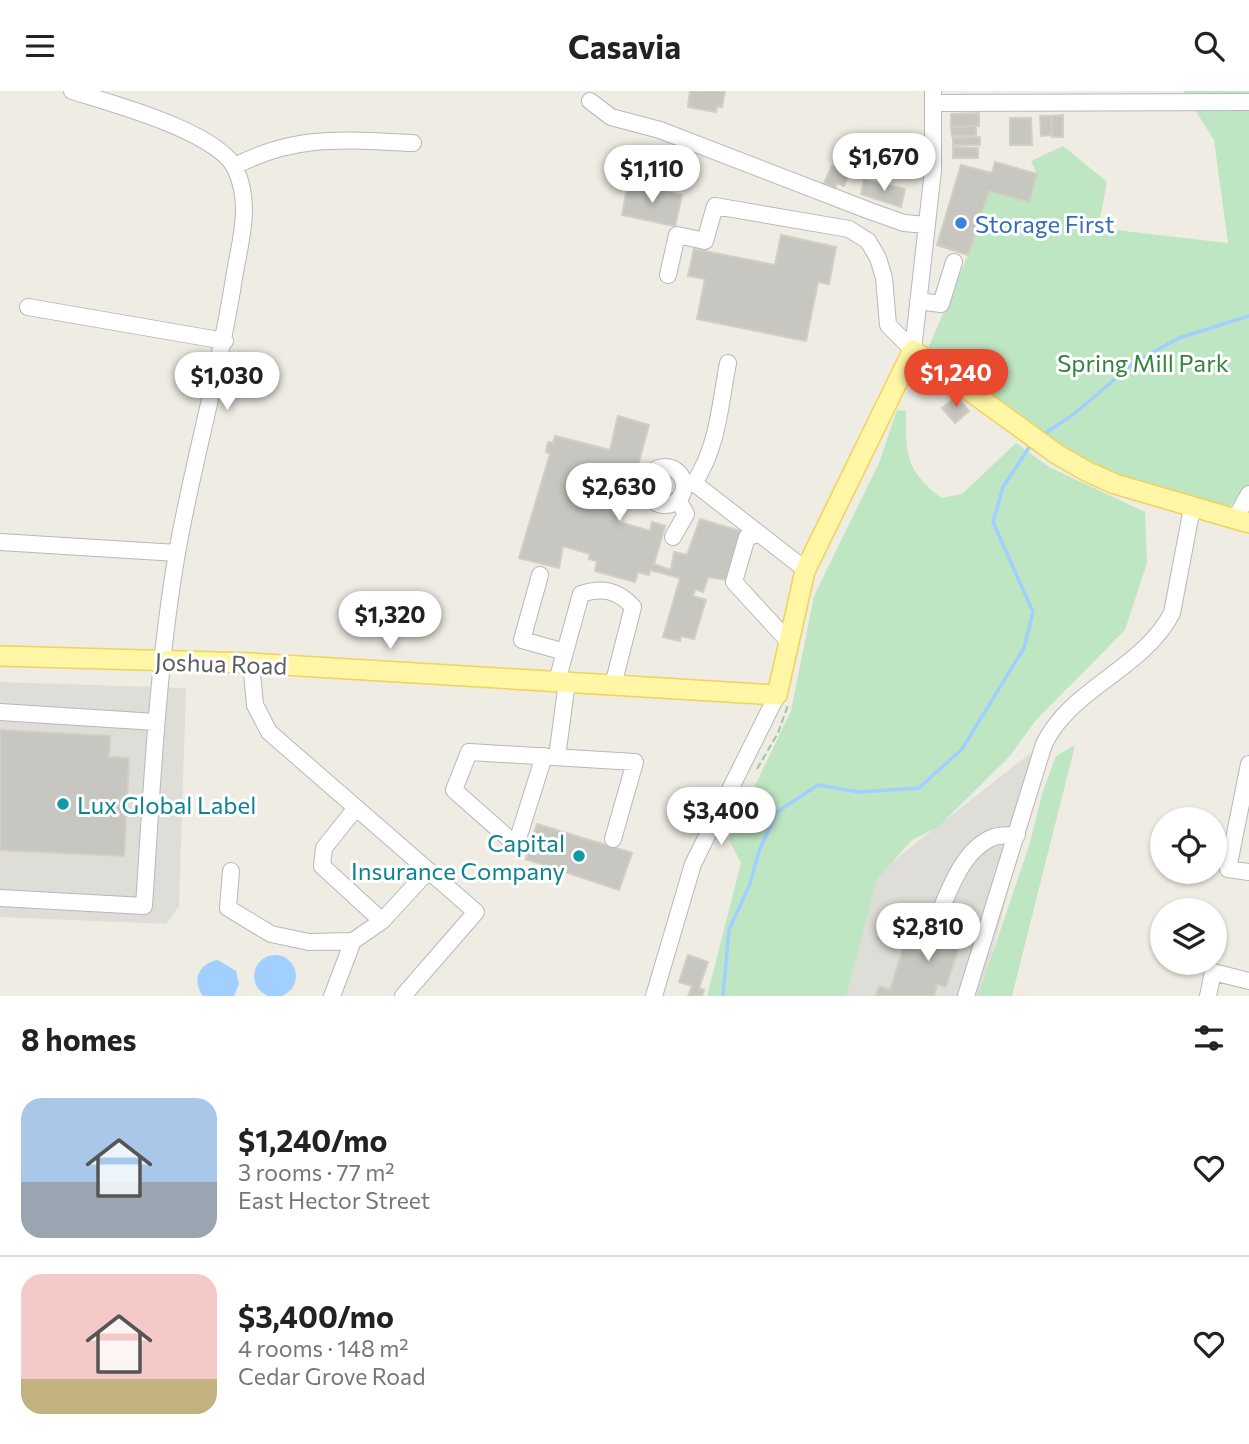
<!DOCTYPE html>
<meta charset="utf-8">
<style>
body{margin:0;font-family:Commissioner,sans-serif;background:#f6f6f6;color:#222;height:100vh;display:flex;flex-direction:column;font-size:26px;white-space:nowrap}
*{box-sizing:border-box;margin:0}
p{font-size:23px;color:#767676}
.icon{flex:none;width:38px;height:38px;fill:none;stroke:currentColor;stroke-width:2;stroke-linecap:round;stroke-linejoin:round}
.map{position:relative;height:905px;overflow:hidden}
.panel{display:flex;flex-direction:column;background:#fff;flex:1}
.panel>*{flex:none}
.fabs{position:absolute;left:1150px;top:716px;display:grid;gap:14px}
.fabs a{display:grid;place-items:center;width:77px;height:77px;border-radius:50%;background:#fff;box-shadow:0 2px 5px #0004;font-size:35px}
.price{position:absolute;translate:-50% -60px;padding:0 16px;border-radius:24px;background:#fff;color:#222;font-size:23px;line-height:46px;filter:drop-shadow(0 2px 4px #0008)}
.price::after{content:'';position:absolute;left:50%;top:42px;width:21px;height:16px;margin-left:-10px;background:inherit;clip-path:polygon(0 0,100% 0,50% 100%)}
.price.current{background:#e9492d;color:#fff}
ul{padding:0;list-style:none}
li{display:flex;align-items:center;gap:21px;height:175px;padding:0 21px}
li+li{border-top:2px solid #e0e0e0}
li span{display:grid;place-items:center;flex:none;width:196px;height:140px;border-radius:21px;color:#555}
li>.icon{margin-inline-start:auto}
span .icon{width:84px;height:84px;fill:#fffc;stroke-width:1}
li b{font-size:30px}
h2{display:flex;justify-content:space-between;align-items:center;height:84px;padding:0 21px;font-size:30px}
header{display:flex;justify-content:space-between;align-items:center;height:91px;padding:0 21px;background:#fff;font-size:32px;font-weight:700}
.map>svg:first-child{display:block}
.industrial{fill:#dfddd7}
.green{fill:#bfe6c2}
.water{fill:#a1cfff}
.lines{fill:none;stroke-linecap:round;stroke-linejoin:round}
.stream{stroke:#a1cfff;stroke-width:3.5}
.building{fill:#c8c6c0;stroke:#d2cec1;stroke-width:2}
.minor-casing{stroke:#b5b8bd;stroke-width:18}
.major-casing{stroke:#f2d258;stroke-width:22}
.path{stroke:#98c6a9;stroke-width:2;stroke-dasharray:7 3.5;stroke-linecap:butt}
.minor{stroke:#fff;stroke-width:16}
.major{stroke:#fff7a6;stroke-width:19}
.shop-dot{fill:#3f7fe0;stroke:#fff;stroke-width:2.5}
.culture-dot{fill:#0f9aa8;stroke:#fff;stroke-width:2.5}
.labels{text-anchor:middle;dominant-baseline:central;stroke-width:6;stroke-linejoin:round;paint-order:stroke}
.shop-label{font-size:24px;fill:#366cbe;stroke:#fff;text-anchor:start}
.park-label{font-size:24px;fill:#33823d;stroke:#fff}
.street-label{font-size:24px;fill:#5b5e63;stroke:#fff}
.culture-label{font-size:24px;fill:#0d838f;stroke:#fff;text-anchor:start}
</style>
<header><svg class="icon" aria-label="menu" viewBox="0 0 24 24"><path d="M4 6h16M4 12h16M4 18h16"/></svg>Casavia<svg class="icon" aria-label="search" viewBox="0 0 24 24"><circle cx="10" cy="10" r="6"/><path d="M15 15l6 6"/></svg></header>
<div class="map">
<svg width="1249" height="905" viewBox="0 0 1249 905">
<rect width="100%" height="100%" fill="#eeece3"/>
<path class="industrial" d="M0,591L186,597L179,815L166,833L0,826Z
M1047,649L981,905H845L877,783Z"/>
<path class="green" d="M1183,0H1249V397L1230,415L1192,417L1115,393L924,267L968,164L989,100L1029,110L1037,83L1031,70L1063,55L1107,91L1098,137L1228,152L1214,49Z
M897,319L906,320C906,364 905,378 941,407L962,403L1016,352L1049,376L1145,421L1147,472L1125,539L1036,629L1009,666L938,736L912,749L877,788L846,905H707L741,772L729,749L791,620L814,505L879,372Z
M1075,654L1012,905H978L1029,755L1043,700L1056,665Z"/>
<path class="water" d="M254 885a21 21 0 1 1 42 0a21 21 0 1 1-42 0Z
M218,869L236,880L239,893L234,905H203C191,889 199,872 218,869Z"/>
<g class="lines">
<path class="stream" d="M1041,345L1074,323L1135,271L1179,247L1249,225
M723,905L729,839L750,793L759,760L777,721L818,694L859,701L919,697L962,658L1024,557L1033,521L993,431L1003,396L1032,352"/>
</g>
<path class="building" d="M690,0H725L722,16L717,15L716,21L688,16Z
M979,22V35L951,36V23Z
M1063,24V46H1052L1051,25Z
M1040,25H1051L1052,44L1041,45Z
M1010,27H1031L1032,54H1010Z
M976,35V44L952,45L951,36Z
M980,46V54H953V47Z
M953,56L978,57V67H953Z
M995,71L1037,83L1029,111L989,100L968,164L937,154L961,74L992,82Z
M832,75L849,83L844,95L837,92L835,97L824,92Z
M864,89L905,98L901,116L861,103Z
M628,93L682,104L675,135L622,124Z
M781,144L836,156L829,193L818,191L806,250L697,228L705,188L688,185L694,158L775,174Z
M957,305L969,320L955,332L942,317Z
M618,325L649,334L627,414L624,412L619,431L650,440L652,431L665,435L654,473L671,479L674,461L687,464L700,428L740,440L727,489L708,486L703,501L695,498L693,505L706,509L694,548L681,545L680,550L663,546L680,487L650,479L649,484L638,481L635,491L595,480L597,470L589,468L590,463L563,455L559,477L519,467L550,363L546,361L548,351L553,352L555,345L610,359Z
M0,639L110,645L109,666L129,667L124,765L0,759Z
M537,733L632,762L619,799L526,768Z
M948,824L967,831L946,896L937,893L934,905H876L879,895L890,899L904,855L925,862L934,834L944,837Z
M688,864L708,871L699,897L704,899L702,905H688L692,895L679,891Z"/>
<g class="lines">
<defs>
<path id="minor" d="M590,10L611,26L660,39L870,120L904,132L926,134
M934,12L1249,11
M235,75C296,43 346,49 413,52
M668,184L677,144L705,150L715,115L849,138L868,150L878,167L884,187L888,234L913,259
M918,210L941,213L954,171
M28,216L225,250
M913,259L933,79V0
M728,272C720,313 718,357 694,392L806,479
M646 395a19 19 0 1 1 38 0a19 19 0 1 1-38 0Z
M1235,428L1249,403
M760,443L747,446L734,491L789,551
M673,446L686,423L678,409
M0,451L177,462
M540,484L522,549L565,561
M251,572L255,614L269,641L476,821L403,905
M557,590L581,503C602,496 618,499 633,516L613,594
M0,621L156,631
M544,665L516,754L454,699L469,661L635,671L613,748
M557,666L567,591
M1249,673L1228,778L1249,781
M355,718L324,757L322,775L382,830
M231,780L228,817L271,843L309,851L353,850L382,830L428,780
M0,807L144,815C152,697 157,578 177,462C193,370 220,280 234,187C240,150 252,115 236,79C220,41 110,12 72,0
M939,823C950,797 964,757 994,746C1000,744 1010,744 1017,744
M332,905L353,850
M654,905L693,773L777,604
M966,905L1044,653C1071,597 1143,578 1172,522L1192,417
M1208,905L1213,881L1249,890"/>
<path id="major" d="M0,565L251,572L777,604L805,480L913,259L1058,364L1088,381L1115,393L1249,432"/>
</defs>
<use href="#minor" class="minor-casing"/>
<use href="#major" class="major-casing"/>
<path class="path" d="M757,678L778,642L788,614"/>
<use href="#minor" class="minor"/>
<use href="#major" class="major"/>
</g>
<circle class="shop-dot" cx="961" cy="132" r="7"/>
<g class="culture-dot">
<circle cx="63" cy="713" r="7"/>
<circle cx="579" cy="765" r="7"/>
</g>
<g class="labels">
<g class="shop-label">
<text x="975" y="132">Storage First</text>
</g>
<g class="park-label">
<text x="1143" y="271">Spring Mill Park</text>
</g>
<g class="street-label">
<text transform="translate(221 572) rotate(2)">Joshua Road</text>
</g>
<g class="culture-label">
<text x="77" y="713">Lux Global Label</text>
<text x="565" y="751" text-anchor="end">Capital<tspan x="565" dy="28">Insurance Company</tspan></text>
</g>
</g>
</svg>
<div class="fabs">
<a><svg class="icon" aria-label="locate" viewBox="0 0 24 24"><circle cx="12" cy="12" r="6"/><path d="M12 2v4M12 18v4M2 12h4M18 12h4"/></svg></a>
<a><svg class="icon" aria-label="layers" viewBox="0 0 24 24"><path d="M12 4l9 5-9 5-9-5zM3 14l9 5 9-5"/></svg></a>
</div>
<b class="price" style="left:884px;top:102px">$1,670</b>
<b class="price" style="left:652px;top:114px">$1,110</b>
<b class="price current" style="left:956px;top:318px">$1,240</b>
<b class="price" style="left:227px;top:321px">$1,030</b>
<b class="price" style="left:619px;top:432px">$2,630</b>
<b class="price" style="left:390px;top:560px">$1,320</b>
<b class="price" style="left:721px;top:756px">$3,400</b>
<b class="price" style="left:928px;top:872px">$2,810</b>
</div>
<section class="panel">
<h2>8 homes<svg class="icon" aria-label="filters" viewBox="0 0 24 24"><path d="M4 7h16M4 17h16"/><circle cx="9" cy="7" r="2"/><circle cx="15" cy="17" r="2"/></svg></h2>
<ul>
<li><span style="background:linear-gradient(#a9c7e8 60%,#9aa5b1 0)"><svg class="icon" aria-label="home" viewBox="0 0 24 24"><path d="M3 11l9-7 9 7M6 9v11h12V9"/></svg></span><div><b>$1,240/mo</b><p>3 rooms · 77 m²</p><p>East Hector Street</p></div><svg class="icon" aria-label="heart" viewBox="0 0 24 24"><path d="M12 20l-8-8c-3-5 5-10 8-4 3-6 11-1 8 4z"/></svg></li>
<li><span style="background:linear-gradient(#f6c9c9 75%,#c2b280 0)"><svg class="icon" aria-label="home" viewBox="0 0 24 24"><path d="M3 11l9-7 9 7M6 9v11h12V9"/></svg></span><div><b>$3,400/mo</b><p>4 rooms · 148 m²</p><p>Cedar Grove Road</p></div><svg class="icon" aria-label="heart" viewBox="0 0 24 24"><path d="M12 20l-8-8c-3-5 5-10 8-4 3-6 11-1 8 4z"/></svg></li>
</ul>
</section>
